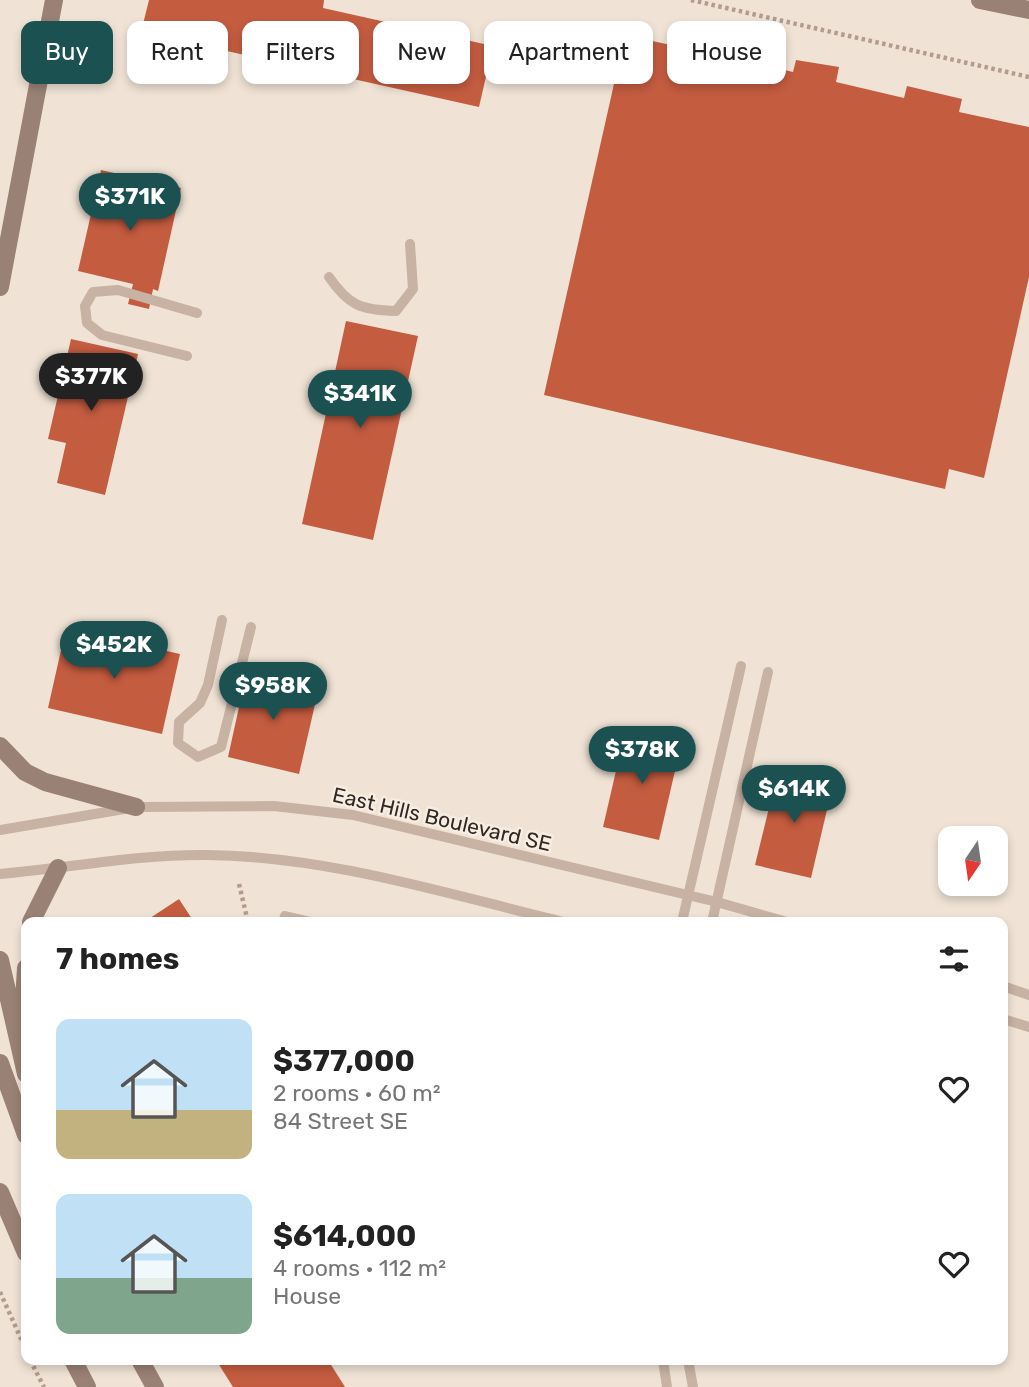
<!DOCTYPE html>
<meta charset="utf-8">
<style>
body{margin:0;font-family:Rubik,sans-serif;background:#f6f6f6;color:#222;height:100vh;display:flex;flex-direction:column;font-size:26px;white-space:nowrap}
*{box-sizing:border-box;margin:0}
p{font-size:23px;color:#767676}
.icon{flex:none;width:38px;height:38px;fill:none;stroke:currentColor;stroke-width:2;stroke-linecap:round;stroke-linejoin:round}
.map{position:relative;flex:1;overflow:hidden}
.details{position:absolute;left:21px;top:917px;width:987px;height:448px;display:flex;flex-direction:column;background:#fff;border-radius:14px;box-shadow:0 4px 10px #0003}
.details>*{flex:none}
.guide{position:absolute;left:21px;top:21px;width:987px;height:63px;display:flex;gap:14px}
.needle{width:46px;rotate:193deg}
.buttons{position:absolute;left:938px;top:826px;display:grid;gap:14px}
.buttons a{display:grid;place-items:center;width:70px;height:70px;border-radius:14px;background:#fff;box-shadow:0 4px 10px #0003;font-size:35px}
.price{position:absolute;translate:-50% -60px;padding:0 16px;border-radius:24px;background:#1c5152;color:#fff;font-size:23px;line-height:46px;filter:drop-shadow(0 2px 4px #0008)}
.price::after{content:'';position:absolute;left:50%;top:42px;width:21px;height:16px;margin-left:-10px;background:inherit;clip-path:polygon(0 0,100% 0,50% 100%)}
.price.current{background:#222;color:#fff}
ul{padding:0;list-style:none}
li{display:flex;align-items:center;gap:21px;height:175px;padding:0 35px}
li span{display:grid;place-items:center;flex:none;width:196px;height:140px;border-radius:14px;color:#555}
li>.icon{margin-inline-start:auto}
span .icon{width:84px;height:84px;fill:#fffc;stroke-width:1}
li b{font-size:30px}
h2{display:flex;justify-content:space-between;align-items:center;height:84px;padding:0 35px;font-size:30px}
.chip{padding:0 24px;border-radius:14px;background:#fff;box-shadow:0 4px 10px #0003;font-size:24px;line-height:63px}
.chip.current{background:#1c5152;color:#fff}
.map>svg:first-child{display:block}
.building{fill:#c45c40}
.lines{fill:none;stroke-linecap:round;stroke-linejoin:round}
.path{stroke:#b39c8d;stroke-width:4.5;stroke-dasharray:3.5 3.5;stroke-linecap:butt}
.lane{stroke:#c7b2a3;stroke-width:10}
.secondary{stroke:#9a8175;stroke-width:18}
.labels{text-anchor:middle;dominant-baseline:central;stroke-width:5;stroke-linejoin:round;paint-order:stroke}
.street-label{font-size:21px;fill:#322925;stroke:#f8ede2}
</style>
<div class="map">
<svg width="1029" height="1387" viewBox="0 0 1029 1387">
<rect width="100%" height="100%" fill="#f0e3d6"/>
<path class="building" d="M149,0H324L323,8L493,46L479,107L141,32Z
M625,35L689,49L691,36L755,50L752,62L793,72L796,60L839,67L836,82L904,98L907,86L962,99L959,112L1029,127V277L984,478L949,469L945,489L544,395Z
M101,170L181,188L158,291L153,289L149,309L128,304L133,284L78,271Z
M346,321L418,336L373,540L302,524Z
M71,339L138,354L105,495L57,483L66,443L48,439Z
M66,628L180,654L162,734L48,708Z
M247,671L319,687L299,774L228,757Z
M625,732L681,745L659,840L603,827Z
M778,771L833,784L811,878L755,865Z
M179,899L194,922H144Z
M216,1360H328L345,1387H233Z"/>
<g class="lines">
<path class="path" d="M691,0L1029,77
M239,884L248,922
M0,1292L26,1350
M30,1360L44,1387"/>
<path class="lane" d="M329,277C349,306 361,310 396,311L413,289L410,244
M187,356L102,335L87,323L85,306L93,292L118,290L197,313
M222,620L208,685L200,703L179,722L178,743L198,757L221,747L251,627
M0,830L136,807L274,806L353,815L717,902L787,922
M0,874C69,868 138,854 207,855C328,856 447,894 564,922
M283,922L285,916L311,922
M682,922L741,666
M712,922L768,672
M1003,986L1029,995
M1003,1019L1029,1027
M663,1360L667,1387
M688,1360L693,1387"/>
<path class="secondary" d="M980,0L1029,10
M0,287L54,0
M0,746L25,772L45,782L136,807
M31,922L58,868
M0,960L26,1074
M22,1032L26,968
M0,1063L26,1135
M0,1192L26,1253
M73,1360L87,1387
M140,1360L155,1387"/>
</g>
<g class="labels">
<g class="street-label">
<text transform="translate(442 819) rotate(13)">East Hills Boulevard SE</text>
</g>
</g>
</svg>
<div class="buttons">
<a><svg class="needle" viewBox="-14 -14 28 28"><path d="M0-13l5 13h-10z" fill="#e53935"/><path d="M0 13l5-13h-10z" fill="#767676"/></svg></a>
</div>
<b class="price" style="left:130px;top:233px">$371K</b>
<b class="price current" style="left:91px;top:413px">$377K</b>
<b class="price" style="left:360px;top:430px">$341K</b>
<b class="price" style="left:114px;top:681px">$452K</b>
<b class="price" style="left:273px;top:722px">$958K</b>
<b class="price" style="left:642px;top:786px">$378K</b>
<b class="price" style="left:794px;top:825px">$614K</b>
<div class="guide">
<a class="chip current">Buy</a>
<a class="chip">Rent</a>
<a class="chip">Filters</a>
<a class="chip">New</a>
<a class="chip">Apartment</a>
<a class="chip">House</a>
</div>
<section class="details">
<h2>7 homes<svg class="icon" aria-label="filters" viewBox="0 0 24 24"><path d="M4 7h16M4 17h16"/><circle cx="9" cy="7" r="2"/><circle cx="15" cy="17" r="2"/></svg></h2>
<ul>
<li><span style="background:linear-gradient(#bfe0f5 65%,#c2b280 0)"><svg class="icon" aria-label="home" viewBox="0 0 24 24"><path d="M3 11l9-7 9 7M6 9v11h12V9"/></svg></span><div><b>$377,000</b><p>2 rooms · 60 m²</p><p>84 Street SE</p></div><svg class="icon" aria-label="heart" viewBox="0 0 24 24"><path d="M12 20l-8-8c-3-5 5-10 8-4 3-6 11-1 8 4z"/></svg></li>
<li><span style="background:linear-gradient(#bfe0f5 60%,#7fa58c 0)"><svg class="icon" aria-label="home" viewBox="0 0 24 24"><path d="M3 11l9-7 9 7M6 9v11h12V9"/></svg></span><div><b>$614,000</b><p>4 rooms · 112 m²</p><p>House</p></div><svg class="icon" aria-label="heart" viewBox="0 0 24 24"><path d="M12 20l-8-8c-3-5 5-10 8-4 3-6 11-1 8 4z"/></svg></li>
</ul>
</section>
</div>
